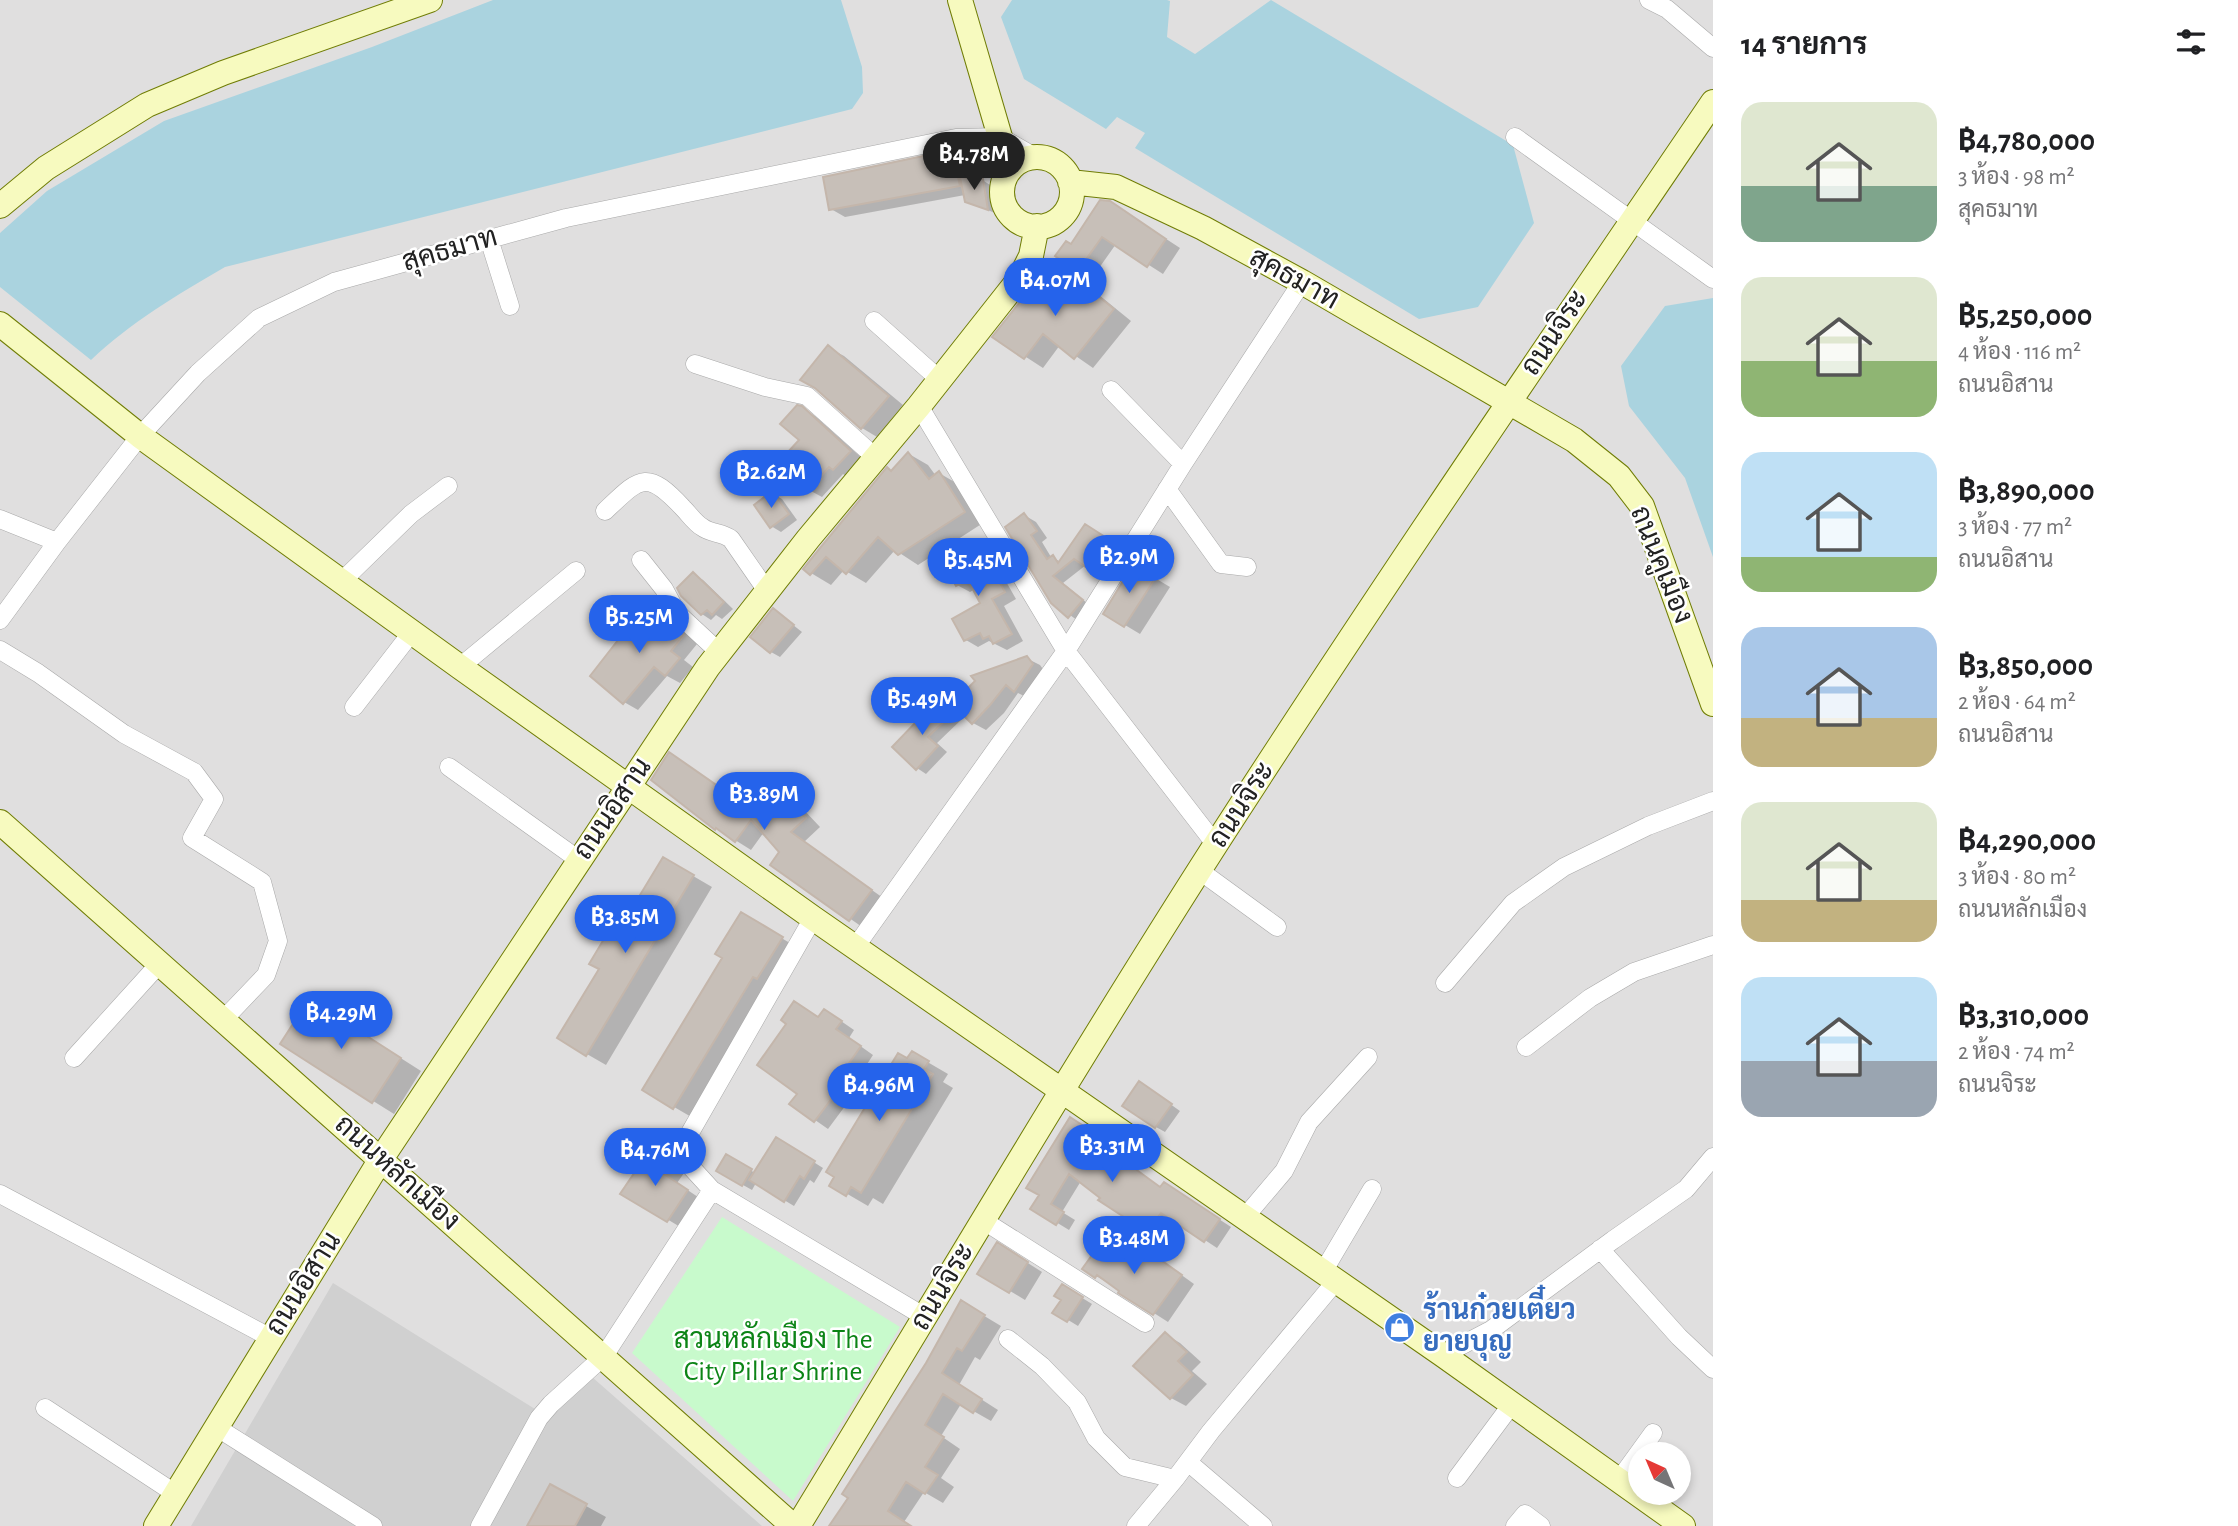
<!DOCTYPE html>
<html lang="th">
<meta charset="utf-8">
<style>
body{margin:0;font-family:"Alegreya Sans",Sarabun,sans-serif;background:#f2f2f2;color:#202124;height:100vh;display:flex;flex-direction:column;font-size:26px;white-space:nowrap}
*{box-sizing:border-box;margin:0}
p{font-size:23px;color:#757577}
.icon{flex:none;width:38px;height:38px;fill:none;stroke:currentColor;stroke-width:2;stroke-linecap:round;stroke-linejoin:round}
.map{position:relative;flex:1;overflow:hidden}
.side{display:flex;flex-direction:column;background:#fff;width:525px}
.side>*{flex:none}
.needle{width:46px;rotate:316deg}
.controls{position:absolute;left:1628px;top:1442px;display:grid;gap:14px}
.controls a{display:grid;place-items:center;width:63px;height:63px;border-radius:50%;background:#fff;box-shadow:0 4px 10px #0003;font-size:35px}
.price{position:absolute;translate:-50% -60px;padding:0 16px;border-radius:24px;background:#2563eb;color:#fff;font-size:23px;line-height:46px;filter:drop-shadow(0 2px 4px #0008)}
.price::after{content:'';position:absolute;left:50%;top:42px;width:21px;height:16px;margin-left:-10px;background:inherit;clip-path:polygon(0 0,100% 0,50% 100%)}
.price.current{background:#222;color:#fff}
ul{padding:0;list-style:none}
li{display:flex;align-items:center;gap:21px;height:175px;padding:0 28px}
li span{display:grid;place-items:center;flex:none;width:196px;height:140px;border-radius:21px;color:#555}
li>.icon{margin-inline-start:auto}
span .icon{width:84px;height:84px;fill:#fffc;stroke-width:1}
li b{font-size:30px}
h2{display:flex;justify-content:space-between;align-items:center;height:84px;padding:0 28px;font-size:30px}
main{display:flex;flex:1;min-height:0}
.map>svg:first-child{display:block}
.residential{fill:#e0dfdf;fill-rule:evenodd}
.religious{fill:#d0d0d0}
.park{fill:#c8facc}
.water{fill:#aad3df}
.shadow{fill:#0003}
.building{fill:#c7bfb8;stroke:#c4b6ab;stroke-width:2}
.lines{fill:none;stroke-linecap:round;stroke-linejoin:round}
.street-casing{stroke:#a9a9a9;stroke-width:19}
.secondary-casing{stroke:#707d05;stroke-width:26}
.street{stroke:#fff;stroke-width:18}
.secondary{stroke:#f7fabf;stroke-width:24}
.labels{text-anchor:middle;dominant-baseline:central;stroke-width:5;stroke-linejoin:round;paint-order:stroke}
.street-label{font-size:28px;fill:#222;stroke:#fff}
.shop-label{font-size:28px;font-weight:bold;fill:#366cbe;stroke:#fff;text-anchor:start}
.park-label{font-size:28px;fill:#0c8416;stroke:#fff}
</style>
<main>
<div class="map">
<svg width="1713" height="1526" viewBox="0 0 1713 1526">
<rect width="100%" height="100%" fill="#f2efe9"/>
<path class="residential" d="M0,0H1713V1526H0ZM1640,1454H1678V1493H1640Z"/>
<path class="religious" d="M333,1283L535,1409L584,1370L762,1526H191Z"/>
<path class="park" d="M722,1217L900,1327L793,1501L632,1353Z"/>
<path class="water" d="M493,0H841L862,67L863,93L852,109L225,267C177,295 131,322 91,360L0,287V233L47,191L164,121L372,47Z
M1012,0H1167L1170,1L1167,37L1195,54L1271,0L1513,145L1534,223L1478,307L1419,319L1135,148L1145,133L1117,117L1106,129L1024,79L1001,17Z
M1713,298V557L1685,478L1629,406L1621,366L1665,306Z"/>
<path class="shadow" d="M952,152L966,160L970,179L982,180L992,186L997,214L967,201L965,195L845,217L831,209Z
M1125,212L1180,248L1163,274L1116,244L1092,278L1078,270L1072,246Z
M1065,272L1083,282L1131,321L1093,368L1060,345L1043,368L995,337L1031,291L1044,298Z
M829,348L844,356L903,405L877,437L862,428L818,388Z
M801,408L815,416L863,459L847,477L843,474L822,497L809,490L780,464L801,440Z
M909,454L928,465L936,476L939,473L958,484L983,523L918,565L895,550L866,583L844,570L831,585L811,573Z
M772,493L782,499L797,520L781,532L771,526Z
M1024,515L1036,522L1047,538L1042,542L1051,557L1061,562L1097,533L1126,552L1112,581L1086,565L1063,583L1093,608L1081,623L1052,602Z
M972,548L985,555L994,572L1004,578L1016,599L1004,606L1023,641L1007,650L989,641L978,647L966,640L983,604L975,589L970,592L957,585Z
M1135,566L1170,587L1140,634L1105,613Z
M693,574L703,580L733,609L722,619L716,615L711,620L702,614Z
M654,607L668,615L697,644L684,660L693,667L680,683L667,676L638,710L624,702L592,676Z
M774,610L802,632L780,657L771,652Z
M1026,658L1040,665L1045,672L1028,698L1018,693L1004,713L986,730L973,723Z
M943,704L962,719L937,743L947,752L926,774L917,768L918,727Z
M670,754L740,801L753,783L785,805L789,801L804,810L820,827L804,842L886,900L865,929L772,864L781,852L764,832L751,850L716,828Z
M664,859L712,887L606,1065L559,1038Z
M741,914L800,949L693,1118L645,1090L725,957Z
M330,1013L421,1071L394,1114L282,1044Z
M819,1019H838L854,1030L849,1038L873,1055L858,1078L863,1082L828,1129L792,1104L800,1093L789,1024Z
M912,1053L948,1074L943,1082L953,1088L883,1204L873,1198L868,1206L832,1185Z
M1149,1089L1180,1111L1165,1132L1156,1127Z
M1082,1126L1111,1145L1136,1166L1134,1168L1161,1188L1176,1191L1231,1227L1217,1248L1173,1219L1160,1237L1081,1181L1062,1212L1075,1220L1069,1230L1033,1208Z
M777,1139L823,1168L814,1183L810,1180L794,1206L756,1183L752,1190L718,1171L727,1156L755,1173Z
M664,1160L684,1173L677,1183L701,1199L682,1228L623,1193Z
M1012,1253L1042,1272L1025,1300L980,1273Z
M1162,1261L1194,1284L1168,1322L1121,1292L1111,1283L1110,1284L1084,1269L1139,1266Z
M1063,1286L1092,1304L1078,1326L1055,1312L1063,1299Z
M961,1302L1001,1326L980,1360L975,1357L959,1385L998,1410L991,1421L961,1404L941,1436L960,1449L941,1478L954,1487L943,1503L924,1492L904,1522L910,1526H831Z
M1165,1334L1180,1343L1201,1362L1192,1371L1207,1384L1186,1406L1171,1398Z
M586,1506L606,1517L601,1526H529Z"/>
<path class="building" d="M952,150L960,186L829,210L823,177Z
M960,177L983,179L988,210L965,202Z
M1100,200L1110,201L1166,239L1147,267L1102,237L1077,272L1055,256L1066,241L1071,244Z
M1065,269L1114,309L1074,359L1043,334L1024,359L992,337L1031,288L1042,298Z
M828,345L889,396L861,429L815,388L800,380Z
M797,405L802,406L851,451L833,470L829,467L808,491L777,464L799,440L780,424Z
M908,452L929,479L939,471L965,512L898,555L878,537L846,574L826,557L810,575L803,569L820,548L887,467L891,471Z
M772,491L789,514L770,528L754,505Z
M1024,513L1037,531L1031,535L1047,559L1053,555L1058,563L1085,524L1116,544L1112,549L1115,551L1099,576L1074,559L1053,576L1083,600L1068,618L1051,603L1005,527Z
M972,546L987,572L992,569L1005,592L992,599L1012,634L993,644L989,636L983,639L980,633L964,641L952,619L980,603L968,580L956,586L943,563Z
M1134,563L1156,577L1124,627L1103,614Z
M693,572L724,602L712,615L707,610L701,615L681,596L677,588Z
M654,605L684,635L671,651L680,658L665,676L654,667L623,704L590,676L633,621L638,625Z
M773,608L794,625L770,653L750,637Z
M1027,656L1033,664L1014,692L1006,685L990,705L972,724L952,704L975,681L971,676Z
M943,701L953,713L928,737L938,746L916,770L892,747L915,723L917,726Z
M669,752L738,800L752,781L783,804L789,799L806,818L791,832L872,890L849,921L770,865L779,852L751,820L735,842L716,828L715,830L651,780Z
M663,857L694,875L586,1056L557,1038L599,969L589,964L607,934L614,938Z
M741,912L783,937L757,979L753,977L673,1109L642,1090L722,958L715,954Z
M309,999L401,1058L372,1103L280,1044Z
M794,1001L818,1017L824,1009L842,1021L836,1029L861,1046L845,1069L851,1073L814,1122L789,1104L797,1094L757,1065L786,1024L781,1020Z
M912,1051L929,1061L924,1069L933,1074L861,1193L851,1187L846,1196L829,1186L834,1177L826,1172L898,1053L907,1058Z
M1139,1081L1172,1104L1155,1128L1122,1106Z
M1070,1117L1100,1137L1099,1138L1125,1158L1123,1160L1160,1187L1164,1182L1220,1219L1204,1242L1161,1213L1147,1232L1098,1200L1100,1198L1069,1174L1051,1204L1064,1212L1056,1225L1030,1209L1039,1195L1026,1188Z
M776,1137L815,1161L804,1179L800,1176L784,1202L749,1180Z
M650,1150L671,1164L664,1174L688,1190L667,1222L620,1194Z
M726,1154L752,1169L742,1186L716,1171Z
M1103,1240L1138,1265L1148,1251L1182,1275L1153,1315L1118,1293L1119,1291L1097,1275L1095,1278L1082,1269Z
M997,1242L1028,1262L1009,1293L977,1274Z
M1062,1284L1083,1297L1067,1322L1052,1313L1061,1300L1054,1296Z
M961,1300L985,1315L962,1351L957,1348L942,1373L982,1399L973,1413L943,1394L925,1425L944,1437L925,1467L938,1475L925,1494L906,1482L888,1511L911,1526H829L848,1498L842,1494L926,1363Z
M1165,1332L1187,1352L1178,1361L1193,1375L1170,1399L1133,1366Z
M550,1484L587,1504L575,1526H527Z"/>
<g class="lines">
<defs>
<path id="street" d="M1649,0L1667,9L1713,48
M1515,137L1713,279
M489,239L510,306
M874,321L940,380
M695,364L765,387L807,396L875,457
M1111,390L1183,464
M919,406L1066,651L1216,845
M1167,489L1221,564L1247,567
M605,511C640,478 646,468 683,508C689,514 695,523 702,527C711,534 722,532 731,539L767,591
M0,519L57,542
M641,560L664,589L677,613L719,652
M342,581L411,514L448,486
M0,620L57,542L140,436L198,373L259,318L334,282L566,218L956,138L1000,137L1035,157
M0,650L38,673L124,734L194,772L214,799L192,838L262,882L278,941L266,975L224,1019
M460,667L576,571
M354,707L412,632
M449,767L579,860
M1200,871L1277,927
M856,946L1066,651L1183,464L1302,282
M1445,983L1513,903L1564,867L1648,826L1713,801
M1526,1047L1590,998L1634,972L1713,945
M74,1058L160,963
M712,1190L691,1167L683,1145L813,918
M0,1194L271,1338
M1245,1217L1284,1171L1309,1122L1368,1057
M984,1221L1145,1323
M1600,1249L1679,1337L1713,1369
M1323,1272L1372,1189
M1008,1339L1042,1366L1077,1402L1096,1438L1125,1467L1175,1479
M1443,1355L1491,1330L1613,1240L1686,1189L1713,1157
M45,1408L176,1494
M216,1427L373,1526
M1188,1462L1263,1526
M1457,1478L1512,1404
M1619,1480L1653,1433
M480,1526L539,1418L551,1404L604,1356L712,1190L925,1317
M1136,1526L1175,1479L1211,1431L1336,1281
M1515,1526L1525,1514L1541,1526"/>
<path id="secondary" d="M960,0L1000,137
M1002 192a35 35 0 1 1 70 0a35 35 0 1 1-70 0Z
M1070,182L1116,187L1203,228L1302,282L1574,440L1619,476L1642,506L1713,704
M0,206L46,168L147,105L223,73L430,0
M0,324L140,436L460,667L813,918L1443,1355L1683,1526
M0,822L793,1526
M156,1526L381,1159L708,667L808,539L919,406L1020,278L1031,256L1037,226
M798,1526C937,1298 1072,1069 1216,844C1377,594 1546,348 1713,102"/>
</defs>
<use href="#street" class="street-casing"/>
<use href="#secondary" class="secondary-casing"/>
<use href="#street" class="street"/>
<use href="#secondary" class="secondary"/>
</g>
<defs>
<symbol id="shop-disc" viewBox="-11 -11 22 22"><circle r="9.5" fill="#3f7fe0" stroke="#fff"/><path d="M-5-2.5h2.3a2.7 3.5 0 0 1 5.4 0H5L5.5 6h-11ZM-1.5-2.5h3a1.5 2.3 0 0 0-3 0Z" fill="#fff"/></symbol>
</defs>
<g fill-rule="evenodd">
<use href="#shop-disc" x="1382" y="1310" width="35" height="35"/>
</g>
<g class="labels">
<g class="street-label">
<text transform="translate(450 250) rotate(-16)">สุคธมาท</text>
<text transform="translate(1294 279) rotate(29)">สุคธมาท</text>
<text transform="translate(1555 333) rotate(-56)">ถนนจิระ</text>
<text transform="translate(1661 565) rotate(68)">ถนนคูเมือง</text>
<text transform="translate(1242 805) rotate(-57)">ถนนจิระ</text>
<text transform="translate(613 809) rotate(-56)">ถนนอิสาน</text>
<text transform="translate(397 1173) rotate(42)">ถนนหลักเมือง</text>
<text transform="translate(304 1284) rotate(-58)">ถนนอิสาน</text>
<text transform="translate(943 1287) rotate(-59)">ถนนจิระ</text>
</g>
<g class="shop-label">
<text x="1423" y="1311">ร้านก๋วยเตี๋ยว<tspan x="1423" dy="32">ยายบุญ</tspan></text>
</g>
<g class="park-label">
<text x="773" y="1340">สวนหลักเมือง The<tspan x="773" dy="32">City Pillar Shrine</tspan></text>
</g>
</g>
</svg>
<div class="controls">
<a><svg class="needle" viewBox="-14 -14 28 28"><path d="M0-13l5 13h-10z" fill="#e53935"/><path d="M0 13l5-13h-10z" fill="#757577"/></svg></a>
</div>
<b class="price current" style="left:974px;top:192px">฿4.78M</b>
<b class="price" style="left:1055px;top:318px">฿4.07M</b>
<b class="price" style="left:771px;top:510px">฿2.62M</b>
<b class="price" style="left:1129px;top:595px">฿2.9M</b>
<b class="price" style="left:978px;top:598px">฿5.45M</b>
<b class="price" style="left:639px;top:655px">฿5.25M</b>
<b class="price" style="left:922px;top:737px">฿5.49M</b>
<b class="price" style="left:764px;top:832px">฿3.89M</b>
<b class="price" style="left:625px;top:955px">฿3.85M</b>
<b class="price" style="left:341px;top:1051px">฿4.29M</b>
<b class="price" style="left:879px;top:1123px">฿4.96M</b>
<b class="price" style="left:1112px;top:1184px">฿3.31M</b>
<b class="price" style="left:655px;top:1188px">฿4.76M</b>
<b class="price" style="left:1134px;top:1276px">฿3.48M</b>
</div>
<section class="side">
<h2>14 รายการ<svg class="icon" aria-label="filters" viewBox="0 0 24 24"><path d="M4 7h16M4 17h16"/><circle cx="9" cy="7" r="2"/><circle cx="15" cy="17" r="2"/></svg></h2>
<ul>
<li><span style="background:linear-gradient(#dfe7d0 60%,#7fa58c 0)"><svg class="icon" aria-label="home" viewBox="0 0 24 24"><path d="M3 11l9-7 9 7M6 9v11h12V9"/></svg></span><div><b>฿4,780,000</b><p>3 ห้อง · 98 m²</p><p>สุคธมาท</p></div></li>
<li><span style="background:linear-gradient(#dfe7d0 60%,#8fb573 0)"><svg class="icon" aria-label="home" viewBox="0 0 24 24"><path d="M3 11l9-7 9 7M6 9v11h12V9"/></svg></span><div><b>฿5,250,000</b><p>4 ห้อง · 116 m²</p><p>ถนนอิสาน</p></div></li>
<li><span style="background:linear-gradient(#bfe0f5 75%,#8fb573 0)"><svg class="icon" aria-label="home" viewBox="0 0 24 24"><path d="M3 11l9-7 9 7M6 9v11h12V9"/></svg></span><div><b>฿3,890,000</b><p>3 ห้อง · 77 m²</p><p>ถนนอิสาน</p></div></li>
<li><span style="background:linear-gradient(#a9c7e8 65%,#c2b280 0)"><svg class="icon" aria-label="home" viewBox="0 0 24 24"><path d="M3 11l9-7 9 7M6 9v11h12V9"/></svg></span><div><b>฿3,850,000</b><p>2 ห้อง · 64 m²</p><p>ถนนอิสาน</p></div></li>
<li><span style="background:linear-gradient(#dfe7d0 70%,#c2b280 0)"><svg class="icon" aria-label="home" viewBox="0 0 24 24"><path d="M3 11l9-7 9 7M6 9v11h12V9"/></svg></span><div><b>฿4,290,000</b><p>3 ห้อง · 80 m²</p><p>ถนนหลักเมือง</p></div></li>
<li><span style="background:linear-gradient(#bfe0f5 60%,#9aa5b1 0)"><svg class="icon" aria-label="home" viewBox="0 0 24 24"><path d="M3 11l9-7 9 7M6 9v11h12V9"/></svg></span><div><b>฿3,310,000</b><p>2 ห้อง · 74 m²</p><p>ถนนจิระ</p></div></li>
</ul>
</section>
</main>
